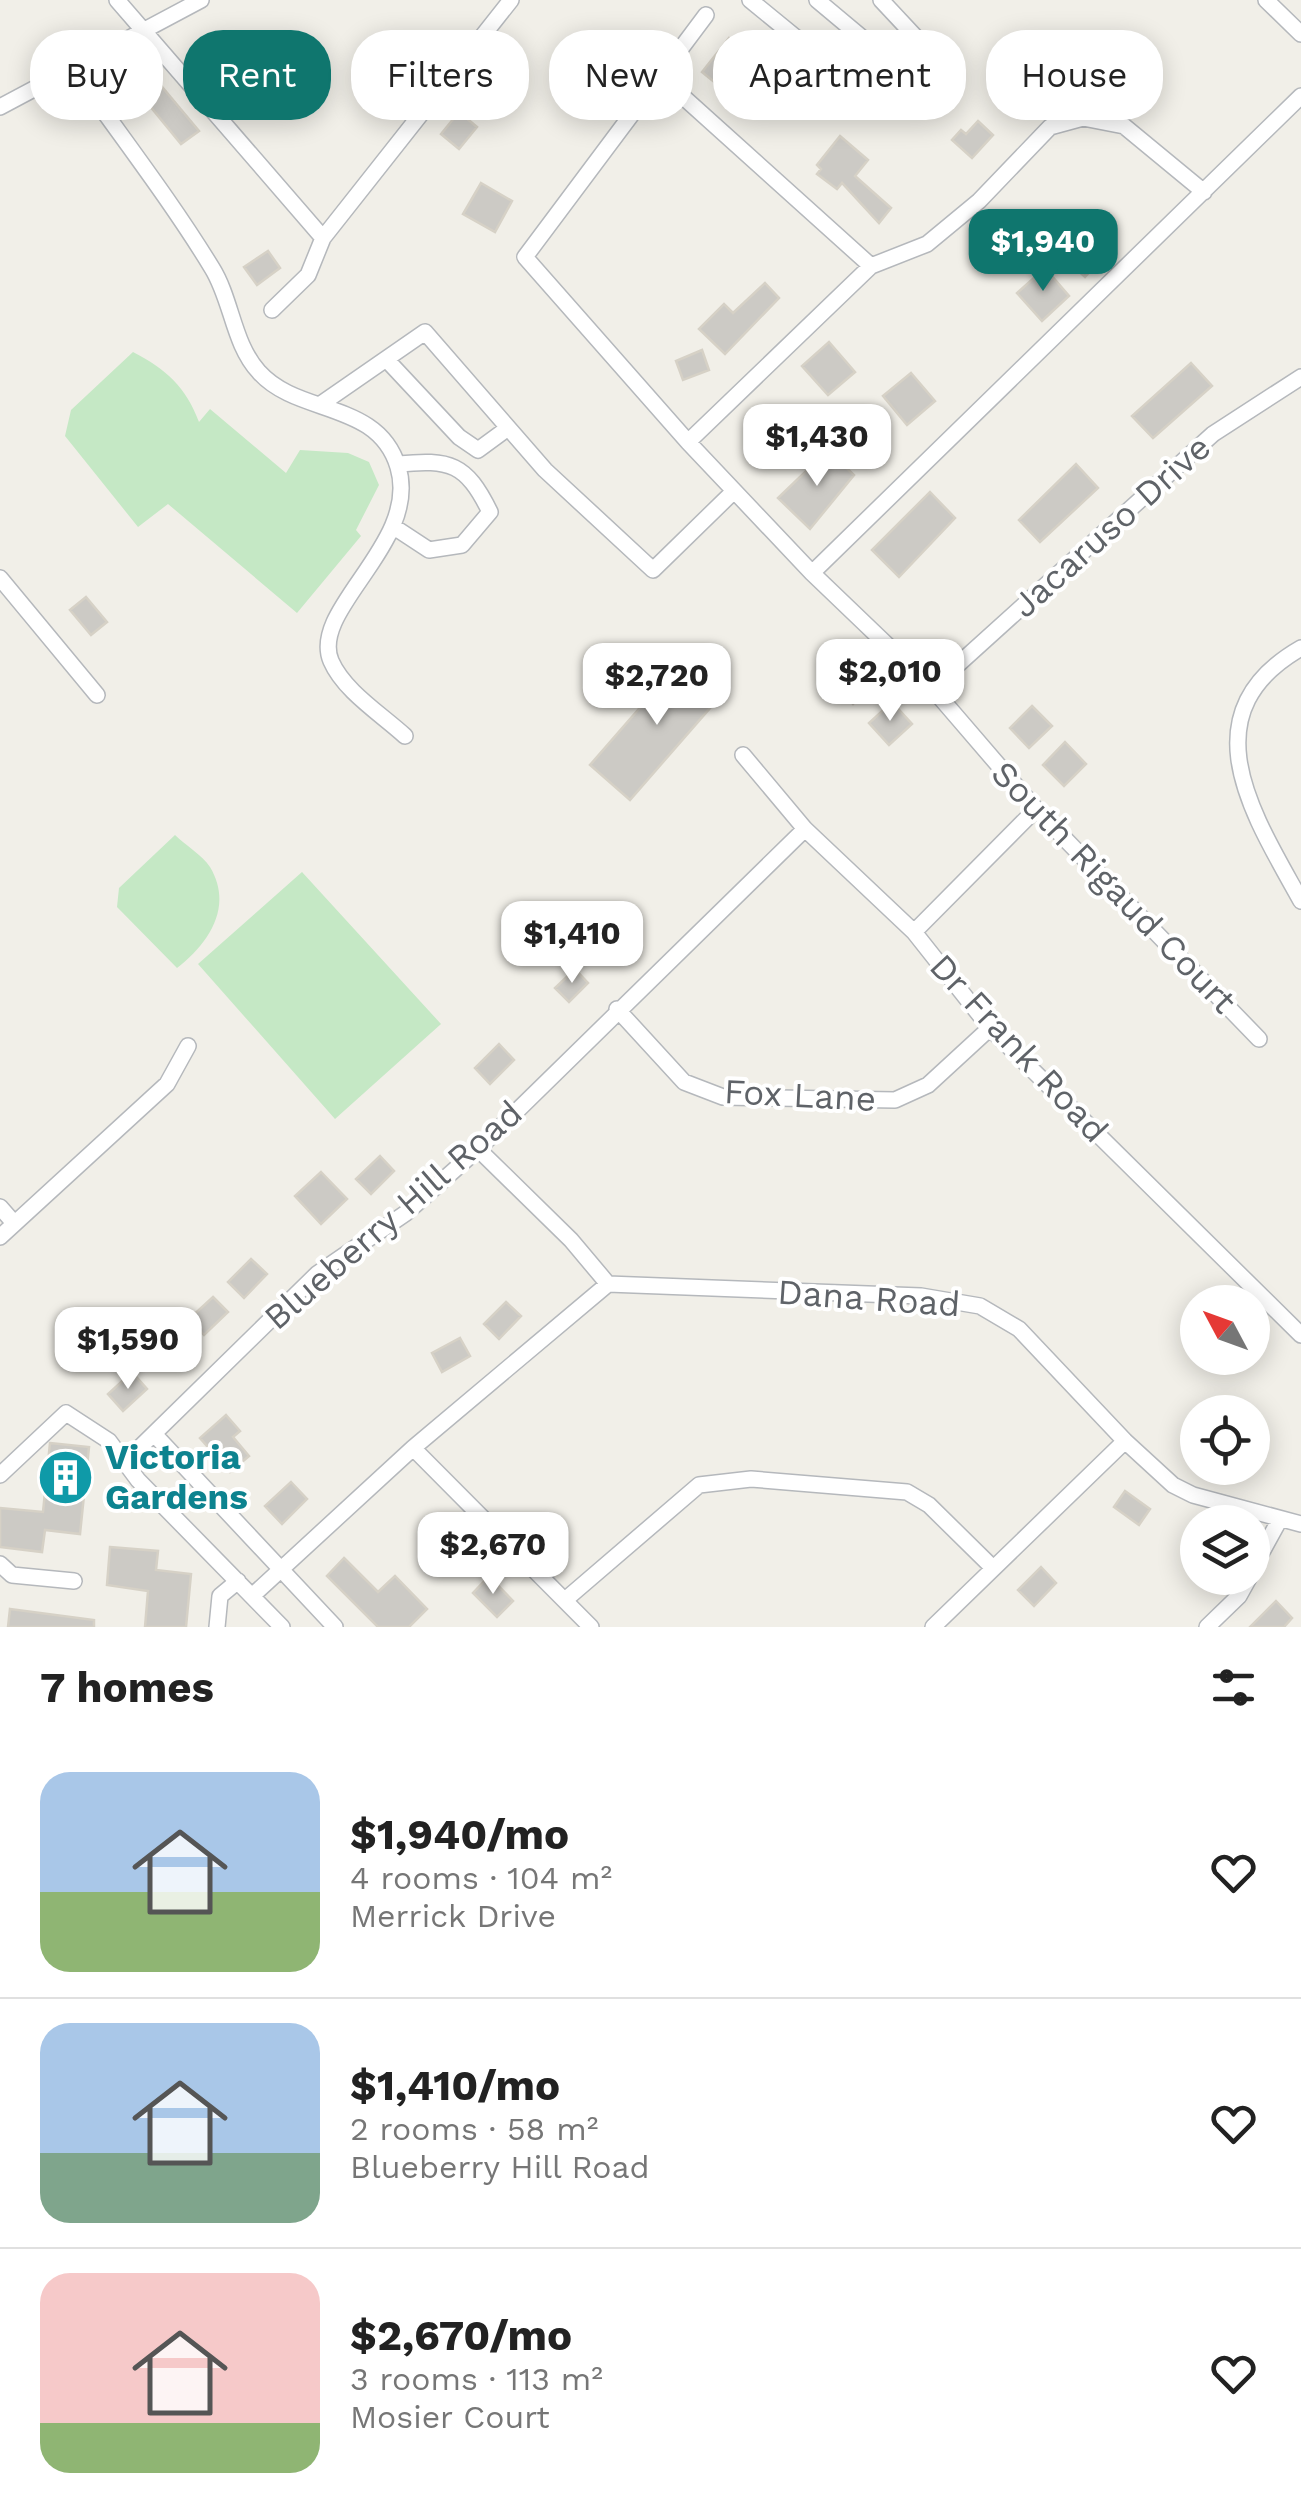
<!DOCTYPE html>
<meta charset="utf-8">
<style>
body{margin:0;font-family:"Work Sans",sans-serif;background:#f6f6f6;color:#222;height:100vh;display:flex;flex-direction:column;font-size:38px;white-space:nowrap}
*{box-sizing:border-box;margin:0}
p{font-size:32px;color:#767676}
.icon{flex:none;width:55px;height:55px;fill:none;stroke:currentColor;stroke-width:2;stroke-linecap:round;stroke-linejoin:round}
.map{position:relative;height:1627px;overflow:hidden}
.details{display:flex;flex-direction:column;background:#fff;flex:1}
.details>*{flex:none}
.hud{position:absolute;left:30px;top:30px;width:1242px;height:90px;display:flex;gap:20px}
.needle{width:65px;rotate:311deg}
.controls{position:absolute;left:1180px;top:1285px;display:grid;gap:20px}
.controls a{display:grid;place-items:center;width:90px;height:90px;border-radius:50%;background:#fff;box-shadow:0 5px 25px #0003;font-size:50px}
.price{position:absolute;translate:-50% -85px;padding:0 22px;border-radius:20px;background:#fff;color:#222;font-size:32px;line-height:65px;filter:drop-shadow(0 2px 5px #0008)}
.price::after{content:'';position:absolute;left:50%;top:60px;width:30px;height:22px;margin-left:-15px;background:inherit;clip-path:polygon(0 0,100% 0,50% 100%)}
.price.active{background:#0f766e;color:#fff}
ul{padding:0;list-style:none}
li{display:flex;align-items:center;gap:30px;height:250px;padding:0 40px}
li+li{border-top:2px solid #e0e0e0}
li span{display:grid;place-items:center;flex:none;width:280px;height:200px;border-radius:30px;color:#555}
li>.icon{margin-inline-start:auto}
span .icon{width:120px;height:120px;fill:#fffc;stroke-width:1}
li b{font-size:42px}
h2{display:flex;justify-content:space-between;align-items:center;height:120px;padding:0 40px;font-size:42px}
.tag{padding:0 35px;border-radius:40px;background:#fff;box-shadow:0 5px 25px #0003;font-size:35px;line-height:90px}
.tag.active{background:#0f766e;color:#fff}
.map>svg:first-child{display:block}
.green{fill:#c5e8c5}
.building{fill:#cccac5;stroke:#d6d1c6;stroke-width:2.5}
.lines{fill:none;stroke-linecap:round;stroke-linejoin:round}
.minor-casing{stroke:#b5b8bc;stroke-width:18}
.minor{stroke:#fff;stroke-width:15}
.labels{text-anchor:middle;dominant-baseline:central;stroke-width:8;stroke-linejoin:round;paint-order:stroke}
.street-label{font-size:35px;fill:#5f6368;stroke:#fff}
.culture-label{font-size:35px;font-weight:bold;fill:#0d838f;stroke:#fff;text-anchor:start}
</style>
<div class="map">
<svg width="1301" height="1627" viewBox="0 0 1301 1627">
<rect width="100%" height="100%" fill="#f1efe8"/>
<path class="green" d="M133,352C166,369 186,387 199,422L210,409L286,473L300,450L348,453L369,462L379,485L356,530L361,536L297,613L168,504L138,527L65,436L71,410Z
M175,835C185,845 202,855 210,867C234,907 208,944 177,968L117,907L119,888Z
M302,872L441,1024L335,1119L198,964Z"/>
<path class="building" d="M729,38L757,60L729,94L702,72Z
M585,55L614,80L593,104L564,79Z
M252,62L268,85L251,97L235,75Z
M148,70L199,131L181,144L131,83Z
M1044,77L1052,96L1025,107L1018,88Z
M459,112L477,127L459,149L441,134Z
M978,121L993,135L972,158L952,140L961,130L966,134Z
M840,136L868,160L855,176L891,208L879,223L842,183L837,189L817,174L821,169L817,165Z
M481,183L512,201L495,232L463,214Z
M1084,226L1110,249L1085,277L1059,253Z
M268,251L280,268L257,285L244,267Z
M1045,268L1069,296L1042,321L1017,293Z
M765,283L779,298L725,354L699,329L724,304L733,313Z
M829,342L855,372L828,395L802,366Z
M702,350L709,370L683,380L676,361Z
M1191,363L1212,386L1153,438L1132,416Z
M911,373L935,401L907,425L883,396Z
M828,450L854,475L810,529L778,498Z
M1076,464L1098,488L1040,542L1019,520Z
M930,492L955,518L899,577L872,550Z
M86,597L107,622L91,635L70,610Z
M684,657L724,692L630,800L590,765Z
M855,662L875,682L853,704L833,684Z
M892,702L912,724L889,745L869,723Z
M1032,706L1052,726L1029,748L1010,728Z
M1065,742L1086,764L1064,786L1043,765Z
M575,969L588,983L569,1002L555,988Z
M499,1044L514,1060L490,1084L475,1068Z
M380,1156L394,1171L371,1194L356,1179Z
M321,1172L347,1199L321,1224L295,1196Z
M251,1259L267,1274L244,1298L228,1282Z
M213,1297L228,1312L204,1335L189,1319Z
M506,1302L521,1316L499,1339L484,1324Z
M460,1338L470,1356L442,1372L432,1353Z
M132,1372L147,1389L123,1411L108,1394Z
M226,1415L240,1431L233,1437L249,1456L230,1472L200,1438Z
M50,1443L89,1447L80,1534L45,1530L42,1552L0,1547V1508L43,1512Z
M291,1482L307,1499L282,1524L265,1506Z
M1125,1491L1150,1509L1139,1525L1114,1507Z
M110,1547L158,1551L156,1570L191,1574L186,1627H145L148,1591L107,1585Z
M344,1558L378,1592L395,1576L427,1609L409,1627H378L327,1576Z
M1041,1567L1056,1583L1034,1606L1018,1590Z
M489,1576L513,1601L497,1617L473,1593Z
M1276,1601L1292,1618L1284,1627H1250Z
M10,1609L94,1620V1627H8Z"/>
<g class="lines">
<defs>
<path id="minor" d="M117,0L323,238
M750,0L876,103L924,46L881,0
M817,0L903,72
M1266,0L1301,34
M706,15L525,257L688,442L812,573L932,688L1036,809L1259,1039
M73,68C119,134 170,199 212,268C232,300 233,344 259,372C298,416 378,400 398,467C421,543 309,609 331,661C344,691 381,714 405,736
M660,76L871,266
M0,107L201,0
M272,310L308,275L323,238L511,0
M386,359L459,437L478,450L508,428
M321,404L425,332L545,470L653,570L734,491
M688,442L871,266L927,244L979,201L1050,127L1083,118L1124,126L1204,192
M394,527L429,550L462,545L490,512C466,463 450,459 398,464
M812,573L1301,96
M0,578L97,695
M1301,648C1186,714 1254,816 1301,901
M932,688L1213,434L1301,377
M743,755L805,829L914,932L990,1028L1301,1335
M914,932L1036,809
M617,1009L684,1082L723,1097L895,1100L928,1085L990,1028
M478,1149L571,1240L608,1284L921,1296L980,1306L1019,1329L1125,1441L1173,1485L1193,1495L1301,1524
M0,1207L14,1223
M0,1237L167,1084L188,1046
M154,1434L335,1627
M413,1448L591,1627
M125,1462L317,1274L406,1213L478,1149L805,829
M0,1475L66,1413L109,1441L138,1480L282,1627
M0,1564L12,1575L74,1581
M1252,1570L1280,1519
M252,1596L413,1448L608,1284
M565,1600L699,1485L751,1479L907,1492L929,1505L992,1567
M217,1627L220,1596L238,1581
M933,1627L1125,1441
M1207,1627L1239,1596L1249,1578"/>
</defs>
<use href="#minor" class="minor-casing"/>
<use href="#minor" class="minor"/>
</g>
<defs>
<symbol id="building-disc" viewBox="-11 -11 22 22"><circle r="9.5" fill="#0f9aa8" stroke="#fff"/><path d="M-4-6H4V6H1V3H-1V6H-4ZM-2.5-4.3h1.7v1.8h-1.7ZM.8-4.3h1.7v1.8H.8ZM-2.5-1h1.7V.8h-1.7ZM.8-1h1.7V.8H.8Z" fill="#fff"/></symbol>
</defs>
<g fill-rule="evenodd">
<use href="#building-disc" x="34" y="1446" width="63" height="63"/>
</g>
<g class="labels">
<g class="street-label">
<text transform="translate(1111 526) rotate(-42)">Jacaruso Drive</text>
<text transform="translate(1114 887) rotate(46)">South Rigaud Court</text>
<text transform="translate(1019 1048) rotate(47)">Dr Frank Road</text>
<text transform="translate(800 1095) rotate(3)">Fox Lane</text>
<text transform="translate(393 1215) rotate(-41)">Blueberry Hill Road</text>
<text transform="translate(869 1298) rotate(4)">Dana Road</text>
</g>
<g class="culture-label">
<text x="105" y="1457">Victoria<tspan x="105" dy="40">Gardens</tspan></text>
</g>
</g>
</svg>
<div class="controls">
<a><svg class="needle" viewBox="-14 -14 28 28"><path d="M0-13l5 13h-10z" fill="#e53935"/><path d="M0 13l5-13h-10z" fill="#767676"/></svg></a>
<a><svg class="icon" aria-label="locate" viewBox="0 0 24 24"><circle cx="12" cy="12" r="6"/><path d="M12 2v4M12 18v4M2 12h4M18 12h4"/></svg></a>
<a><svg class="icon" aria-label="layers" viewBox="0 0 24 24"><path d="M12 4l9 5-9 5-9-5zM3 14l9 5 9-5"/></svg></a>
</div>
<b class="price active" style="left:1043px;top:294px">$1,940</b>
<b class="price" style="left:817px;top:489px">$1,430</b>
<b class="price" style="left:890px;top:724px">$2,010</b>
<b class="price" style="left:657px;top:728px">$2,720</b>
<b class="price" style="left:572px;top:986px">$1,410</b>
<b class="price" style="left:128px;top:1392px">$1,590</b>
<b class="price" style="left:493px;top:1597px">$2,670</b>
<div class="hud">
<a class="tag">Buy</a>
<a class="tag active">Rent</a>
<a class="tag">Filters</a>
<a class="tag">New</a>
<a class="tag">Apartment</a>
<a class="tag">House</a>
</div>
</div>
<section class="details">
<h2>7 homes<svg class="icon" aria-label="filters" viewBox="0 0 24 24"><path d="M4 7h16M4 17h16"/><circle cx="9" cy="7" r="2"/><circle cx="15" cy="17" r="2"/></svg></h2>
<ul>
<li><span style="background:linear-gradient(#a9c7e8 60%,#8fb573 0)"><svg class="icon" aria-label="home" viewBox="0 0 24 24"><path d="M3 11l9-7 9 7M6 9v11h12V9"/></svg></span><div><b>$1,940/mo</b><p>4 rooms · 104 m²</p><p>Merrick Drive</p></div><svg class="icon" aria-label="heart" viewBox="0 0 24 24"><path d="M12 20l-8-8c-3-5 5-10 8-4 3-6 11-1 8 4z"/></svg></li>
<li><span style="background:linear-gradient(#a9c7e8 65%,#7fa58c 0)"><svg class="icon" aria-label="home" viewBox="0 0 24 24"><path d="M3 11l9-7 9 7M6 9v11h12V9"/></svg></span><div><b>$1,410/mo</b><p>2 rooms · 58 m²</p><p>Blueberry Hill Road</p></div><svg class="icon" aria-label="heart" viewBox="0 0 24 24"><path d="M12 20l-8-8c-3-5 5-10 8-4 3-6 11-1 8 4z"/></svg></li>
<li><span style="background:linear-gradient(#f6c9c9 75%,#8fb573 0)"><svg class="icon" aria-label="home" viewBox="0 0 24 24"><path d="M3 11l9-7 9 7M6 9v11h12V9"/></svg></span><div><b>$2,670/mo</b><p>3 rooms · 113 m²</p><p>Mosier Court</p></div><svg class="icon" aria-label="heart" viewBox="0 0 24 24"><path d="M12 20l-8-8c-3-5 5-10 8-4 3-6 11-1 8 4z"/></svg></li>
</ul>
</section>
